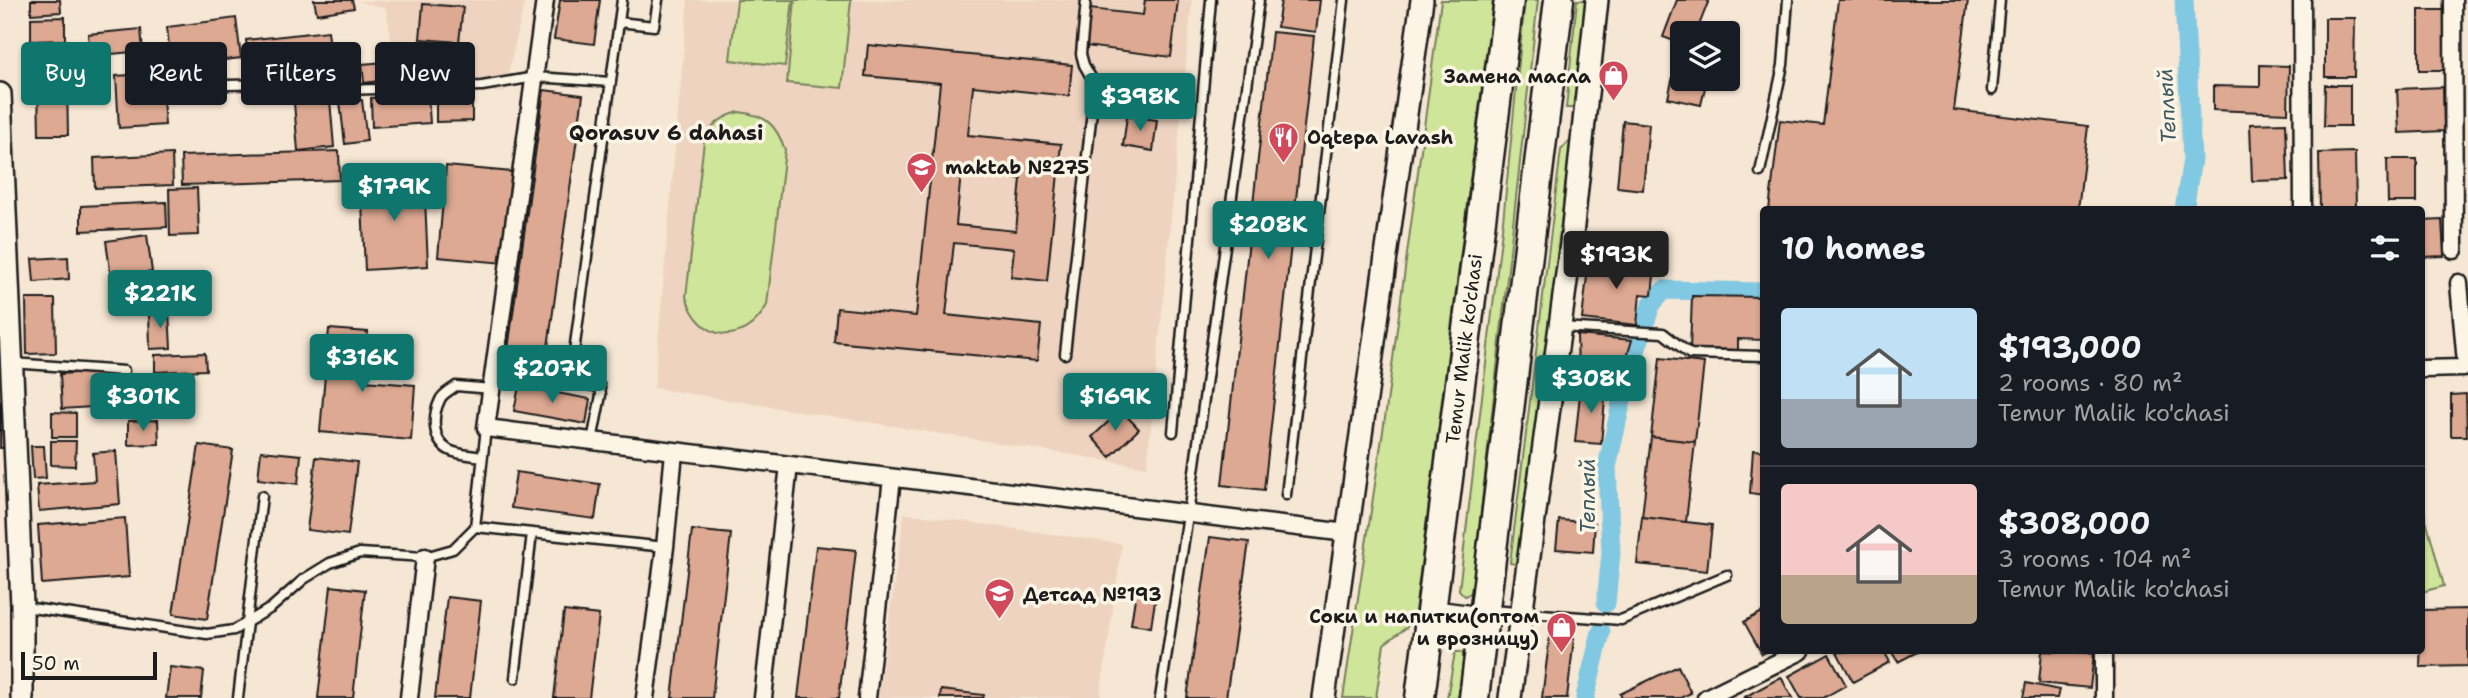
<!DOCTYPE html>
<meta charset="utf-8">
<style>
body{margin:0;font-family:"Shantell Sans",sans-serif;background:#242831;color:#f1f3f6;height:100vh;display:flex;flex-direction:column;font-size:26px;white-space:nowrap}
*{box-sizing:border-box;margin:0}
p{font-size:23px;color:#9ea1a6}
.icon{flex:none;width:38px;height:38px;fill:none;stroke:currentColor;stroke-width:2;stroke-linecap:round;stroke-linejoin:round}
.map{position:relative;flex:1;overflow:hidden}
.drawer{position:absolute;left:1760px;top:206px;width:665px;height:448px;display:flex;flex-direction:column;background:#171b24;border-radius:7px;box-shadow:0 2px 5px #0004}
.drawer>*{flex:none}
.banner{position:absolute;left:21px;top:42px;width:665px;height:63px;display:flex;gap:14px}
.buttons{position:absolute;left:1670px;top:21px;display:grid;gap:14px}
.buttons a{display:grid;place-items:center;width:70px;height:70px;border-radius:7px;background:#171b24;box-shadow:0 2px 5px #0004;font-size:35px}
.scale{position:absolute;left:21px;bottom:18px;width:136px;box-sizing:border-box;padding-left:7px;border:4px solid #1c1c1c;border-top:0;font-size:19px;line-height:24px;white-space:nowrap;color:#1c1c1c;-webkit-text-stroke:5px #fcf5e5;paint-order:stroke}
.price{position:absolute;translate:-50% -60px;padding:0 16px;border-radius:7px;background:#0f766e;color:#fff;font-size:23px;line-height:46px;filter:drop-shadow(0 2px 4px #0008)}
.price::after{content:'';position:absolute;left:50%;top:42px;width:21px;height:16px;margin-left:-10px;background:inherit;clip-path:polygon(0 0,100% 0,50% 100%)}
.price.selected{background:#222;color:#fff}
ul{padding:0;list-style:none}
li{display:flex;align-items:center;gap:21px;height:175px;padding:0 21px}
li+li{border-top:2px solid #363941}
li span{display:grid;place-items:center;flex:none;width:196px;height:140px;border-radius:7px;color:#555}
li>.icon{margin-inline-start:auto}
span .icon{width:84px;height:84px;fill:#fffc;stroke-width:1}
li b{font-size:30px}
h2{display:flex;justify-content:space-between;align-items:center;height:84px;padding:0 21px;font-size:30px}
.pill{padding:0 24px;border-radius:7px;background:#171b24;box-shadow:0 2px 5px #0004;font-size:24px;line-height:63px}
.pill.selected{background:#0f766e;color:#fff}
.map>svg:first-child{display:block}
.built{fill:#eed4c0}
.green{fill:#cfe59a;stroke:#76805b;stroke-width:2}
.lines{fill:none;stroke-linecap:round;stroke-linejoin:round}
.canal{stroke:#81c9e2;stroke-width:19}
.building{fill:#dda992;stroke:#1c1c1c;stroke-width:2;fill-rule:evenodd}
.lane-casing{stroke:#1c1c1c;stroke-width:13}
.street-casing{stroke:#1c1c1c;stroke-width:21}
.secondary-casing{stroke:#1c1c1c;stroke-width:26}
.highway-casing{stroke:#1c1c1c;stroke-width:33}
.lane{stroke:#fcf5e5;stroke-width:8}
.street{stroke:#fcf5e5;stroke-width:16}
.secondary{stroke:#fcf5e5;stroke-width:21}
.highway{stroke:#fcf5e5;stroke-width:28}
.labels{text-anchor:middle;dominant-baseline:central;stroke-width:7;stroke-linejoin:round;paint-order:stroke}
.poi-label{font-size:19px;font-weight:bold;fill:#1c1c1c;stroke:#fcf5e5;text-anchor:start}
.street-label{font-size:19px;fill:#1c1c1c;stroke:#fcf5e5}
.water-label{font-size:21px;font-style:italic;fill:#3f5961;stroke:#fcf5e5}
.neighbourhood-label{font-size:21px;font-weight:bold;fill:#1c1c1c;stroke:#fcf5e5}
</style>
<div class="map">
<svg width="2468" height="698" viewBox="0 0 2468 698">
<rect width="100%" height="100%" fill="#f6e6d4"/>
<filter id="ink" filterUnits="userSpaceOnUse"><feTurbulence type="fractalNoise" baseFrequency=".0143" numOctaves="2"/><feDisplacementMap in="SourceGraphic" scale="14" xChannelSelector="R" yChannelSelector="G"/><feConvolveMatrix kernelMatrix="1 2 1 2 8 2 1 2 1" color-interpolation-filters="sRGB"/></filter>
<g filter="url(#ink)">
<path class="built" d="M525,0L504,93L398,76L386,8L358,1Z
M688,0H1192L1147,467L654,388Z
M904,513L1122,544L1100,698H878Z"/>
<path class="green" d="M737,0H793L785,66L730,60Z
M795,0H851L842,88L787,83Z
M1441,0H1493L1415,612L1407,627L1384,644L1376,698H1343L1386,411Z
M1525,0H1538L1472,592L1465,596L1459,590L1503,221Z
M1577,0H1591L1577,108H1566Z
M739,112C766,115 776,124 785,150L767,305C744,348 700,342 686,297L704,141C712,124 721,117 739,112Z
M1571,139L1521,565L1510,563L1561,150Z
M2424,512L2444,586L2422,592V513Z
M1455,652H1461L1464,656L1458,698H1447Z"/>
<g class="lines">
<path class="canal" d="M2184,0L2192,159L2184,210
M1606,603L1611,553L1607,467L1626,382L1651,305L1664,290L1764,292
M1585,698L1601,632"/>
</g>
<path class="building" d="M31,0H60L61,12L31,14Z
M314,0H352L354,8L317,14Z
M560,0H600L594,44L554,39Z
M1145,0H1178L1171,57L1085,46L1090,9L1143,15Z
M1281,0H1320L1316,32L1277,27Z
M1677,0H1709L1696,33H1682V44L1663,37Z
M1838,0H1968L1954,110L2088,126L2078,210H1769L1780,120L1823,125Z
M423,4L463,7L459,42L420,39Z
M2419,10H2449V70H2419Z
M65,17V40L31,41V18Z
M236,18L241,58L171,66L167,27Z
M2325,18H2355L2354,77H2325Z
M141,29L143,51L90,56L88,34Z
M328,31L332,64L250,74L246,40Z
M1272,32L1314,36L1264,490L1222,485Z
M412,45L452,49L449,79L409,74Z
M868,45L1072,65L1069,96L973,86L968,135L1061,144L1047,281L1011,277L1014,249L954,243L946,315L1041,325L1037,361L834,342L837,308L916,316L940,83L865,76ZM961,173L1021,179L1016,231L956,225Z
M67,54V77L36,78L35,55Z
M1678,55L1682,56V79H1707L1701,105L1668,98Z
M385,62L387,80L364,83L362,64Z
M2260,65L2289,66L2288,113L2213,110V86L2260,87Z
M161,73L165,125L119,128L116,76Z
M67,84L68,135H39L38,85Z
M2325,85H2350V126H2324Z
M2443,87L2444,131L2399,133L2397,89Z
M544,90L583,95L545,369L506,364Z
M472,93V121L436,122V94Z
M428,95L430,123L372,127L371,98Z
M330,100L334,147L298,151L294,103Z
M362,100L367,141L345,144L340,102Z
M1127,116L1157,120L1153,151L1123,146Z
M1623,121L1649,124L1643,190L1617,187Z
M2286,123L2288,180L2252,181L2250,124Z
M339,151L340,180L182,185L181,156Z
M2355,152L2356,210H2320L2319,153Z
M172,154L173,185L95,188L94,158Z
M2387,159H2417V202H2388Z
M446,166L512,172L504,263L438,257Z
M424,176L428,266L365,270L361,179Z
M197,188L199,235L170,236L169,189Z
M166,202L167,227L81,231V206Z
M2442,220L2444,256L2422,257V221Z
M147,235L152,272L111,277L106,241Z
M68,257L69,279L34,282L32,259Z
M1589,259L1655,266L1652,295L1640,294L1637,325L1582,319Z
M1692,296L1764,297V340L1738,339V350L1690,349Z
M26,299H55L56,353L27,354Z
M169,311L171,348L150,349L149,312Z
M329,329L368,332L364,381L415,385L411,440L320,432Z
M1577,335L1632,340L1622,374H1578Z
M205,353L206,370L155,372V355Z
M1660,358L1704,363L1695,442L1651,437Z
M105,371L107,406L62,409L60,374Z
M180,379L181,402L156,403L155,381Z
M1581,385L1606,388L1601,444L1575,442Z
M519,386L590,399L586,424L514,411Z
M2466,394L2467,436H2451V395Z
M0,402H8L9,448H0Z
M1121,410L1139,429L1110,457L1092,437Z
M52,412L76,413V437H52Z
M158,420L159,444L128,445V421Z
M1651,437L1695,442L1686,522L1642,517Z
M51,441H76L75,466L51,465Z
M199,445L233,450L207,619L173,614Z
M31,446H44L46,478L33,479Z
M1753,450L1764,451V495L1750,493Z
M116,451L120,504L39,511L37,485L95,481L93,453Z
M261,451L301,455L298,484L258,479Z
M316,457L357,462L348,535L307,530Z
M516,472L600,484L595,519L511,508Z
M1642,517L1712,525L1707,571L1637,564Z
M125,518L129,577L42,584L38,525Z
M1559,520L1595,523L1593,552L1556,549Z
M692,530L731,534L712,698H672Z
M1210,537L1249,542L1226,698H1187Z
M816,546L856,550L839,698H798Z
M1137,585L1157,588L1151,627L1131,624Z
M331,586L365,590L353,698H318Z
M447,597L481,601L470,698H435Z
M2468,609V666L2420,667L2422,610Z
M564,611L599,615L589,698H554Z
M1764,611V651H1768L1762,654L1744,622Z
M1550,635L1574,638L1567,698H1542Z
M1884,651L1890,662L1853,682L1837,652Z
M1891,651H1919L1898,662Z
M2042,651L2094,653L2090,688L2039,683Z
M1829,654L1846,685L1823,698H1801L1789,676Z
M1678,666L1691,693L1680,698H1622L1620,694Z
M170,667L204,671L201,698H166Z
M1781,677L1792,698H1743Z
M2026,683L2059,690L2057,698H2023Z
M941,690L984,695L983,698H940Z"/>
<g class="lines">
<defs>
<path id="lane" d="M619,22L654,26L658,0
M227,85L280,84L302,88L343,90L482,86L535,77L611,82
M1992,90L2000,0
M1760,172L1783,65L1788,0
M1561,327L1663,333L1690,354L1764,356
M1065,354L1095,84L1084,65L1081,54L1086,0
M12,363L124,371
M495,368L600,387L601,395L592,441
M570,381L622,0
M1173,432L1211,0
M482,457C472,455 458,455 449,450C432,441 432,416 440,400C442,394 451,390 456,386L492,389
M1286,495L1344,0
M475,527L665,547
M25,607L207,634L234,630L271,608L304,579L330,563L360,553L425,557L453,549L475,527L486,428
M1490,610L1621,620L1727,575
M515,678L532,533
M238,698L262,496
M1160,698L1188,515L1259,0"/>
<path id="street" d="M545,0L486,428L1347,533
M2302,0L2303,210
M2453,0L2454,250
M2422,369L2463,368L2466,363L2459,283
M409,698L425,557
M645,698L665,547L674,452
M763,698L789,465
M867,698L892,478
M1706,698L1801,651
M2104,698V651"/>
<path id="secondary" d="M0,94L22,606V698
M1324,698L1422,0
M1510,698L1571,244L1597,0"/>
<path id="highway" d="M1431,615L1485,622
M1420,698L1509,0
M1474,698L1559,0"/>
</defs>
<use href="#lane" class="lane-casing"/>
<use href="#street" class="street-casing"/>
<use href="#secondary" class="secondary-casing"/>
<use href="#highway" class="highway-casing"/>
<use href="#lane" class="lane"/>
<use href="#street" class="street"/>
<use href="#secondary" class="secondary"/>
<use href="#highway" class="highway"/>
</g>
</g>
<defs>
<symbol id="shop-pin" viewBox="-11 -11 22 30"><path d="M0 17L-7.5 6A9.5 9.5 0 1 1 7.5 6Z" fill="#d1495b" stroke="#fcf5e5"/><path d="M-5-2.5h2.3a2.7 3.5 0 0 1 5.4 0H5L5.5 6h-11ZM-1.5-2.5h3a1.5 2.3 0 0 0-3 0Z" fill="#fff"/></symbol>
<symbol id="restaurant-pin" viewBox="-11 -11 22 30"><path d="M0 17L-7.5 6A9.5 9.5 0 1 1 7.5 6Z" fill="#d1495b" stroke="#fcf5e5"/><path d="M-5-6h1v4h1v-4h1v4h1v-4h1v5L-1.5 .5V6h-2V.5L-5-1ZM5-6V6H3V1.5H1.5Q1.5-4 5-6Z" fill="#fff"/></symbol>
<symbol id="school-pin" viewBox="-11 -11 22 30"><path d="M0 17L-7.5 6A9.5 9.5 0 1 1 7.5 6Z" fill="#d1495b" stroke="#fcf5e5"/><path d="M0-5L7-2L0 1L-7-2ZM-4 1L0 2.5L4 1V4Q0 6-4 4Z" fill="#fff"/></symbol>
</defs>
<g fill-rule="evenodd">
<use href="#shop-pin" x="1596" y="58" width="35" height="47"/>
<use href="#restaurant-pin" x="1266" y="120" width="35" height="47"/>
<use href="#school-pin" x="904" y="150" width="35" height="47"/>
<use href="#school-pin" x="982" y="576" width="35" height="47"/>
<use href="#shop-pin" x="1544" y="610" width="35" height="47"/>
</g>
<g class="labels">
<g class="poi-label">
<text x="1591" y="76" text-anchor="end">Замена масла</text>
<text x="1307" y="137">Oqtepa Lavash</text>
<text x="945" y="167">maktab №275</text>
<text x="1023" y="594">Детсад №193</text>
<text x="1539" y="616" text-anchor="end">Соки и напитки(оптом<tspan x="1539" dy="22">и врозницу)</tspan></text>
</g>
<g class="street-label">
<text transform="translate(1464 349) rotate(-83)">Temur Malik ko'chasi</text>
</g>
<g class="water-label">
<text transform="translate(2167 106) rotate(-93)">Теплый</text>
<text transform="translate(1588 496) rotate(-90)">Теплый</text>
</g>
<g class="neighbourhood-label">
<text x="666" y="133">Qorasuv 6 dahasi</text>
</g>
</g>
</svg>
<div class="buttons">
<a><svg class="icon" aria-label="layers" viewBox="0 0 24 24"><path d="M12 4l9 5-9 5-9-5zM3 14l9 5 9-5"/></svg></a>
</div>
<div class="scale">50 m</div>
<b class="price" style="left:1140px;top:133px">$398K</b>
<b class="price" style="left:394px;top:223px">$179K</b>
<b class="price" style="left:1268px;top:261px">$208K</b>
<b class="price selected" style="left:1616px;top:291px">$193K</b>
<b class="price" style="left:160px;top:330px">$221K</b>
<b class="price" style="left:362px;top:394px">$316K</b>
<b class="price" style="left:552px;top:405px">$207K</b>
<b class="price" style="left:1591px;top:415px">$308K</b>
<b class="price" style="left:143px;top:433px">$301K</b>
<b class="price" style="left:1115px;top:433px">$169K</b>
<div class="banner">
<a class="pill selected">Buy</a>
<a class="pill">Rent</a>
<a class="pill">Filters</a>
<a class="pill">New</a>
</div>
<section class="drawer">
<h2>10 homes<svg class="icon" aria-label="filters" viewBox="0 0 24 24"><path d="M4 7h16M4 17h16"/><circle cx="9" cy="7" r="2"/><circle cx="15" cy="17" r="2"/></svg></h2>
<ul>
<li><span style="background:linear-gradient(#bfe0f5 65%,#9aa5b1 0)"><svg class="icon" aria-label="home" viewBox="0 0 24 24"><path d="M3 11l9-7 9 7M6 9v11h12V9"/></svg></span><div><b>$193,000</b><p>2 rooms · 80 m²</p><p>Temur Malik ko'chasi</p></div></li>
<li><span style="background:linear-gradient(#f6c9c9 65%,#b9a48a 0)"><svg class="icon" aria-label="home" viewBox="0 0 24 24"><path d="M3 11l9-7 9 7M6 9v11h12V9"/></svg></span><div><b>$308,000</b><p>3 rooms · 104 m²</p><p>Temur Malik ko'chasi</p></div></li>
</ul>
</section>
</div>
